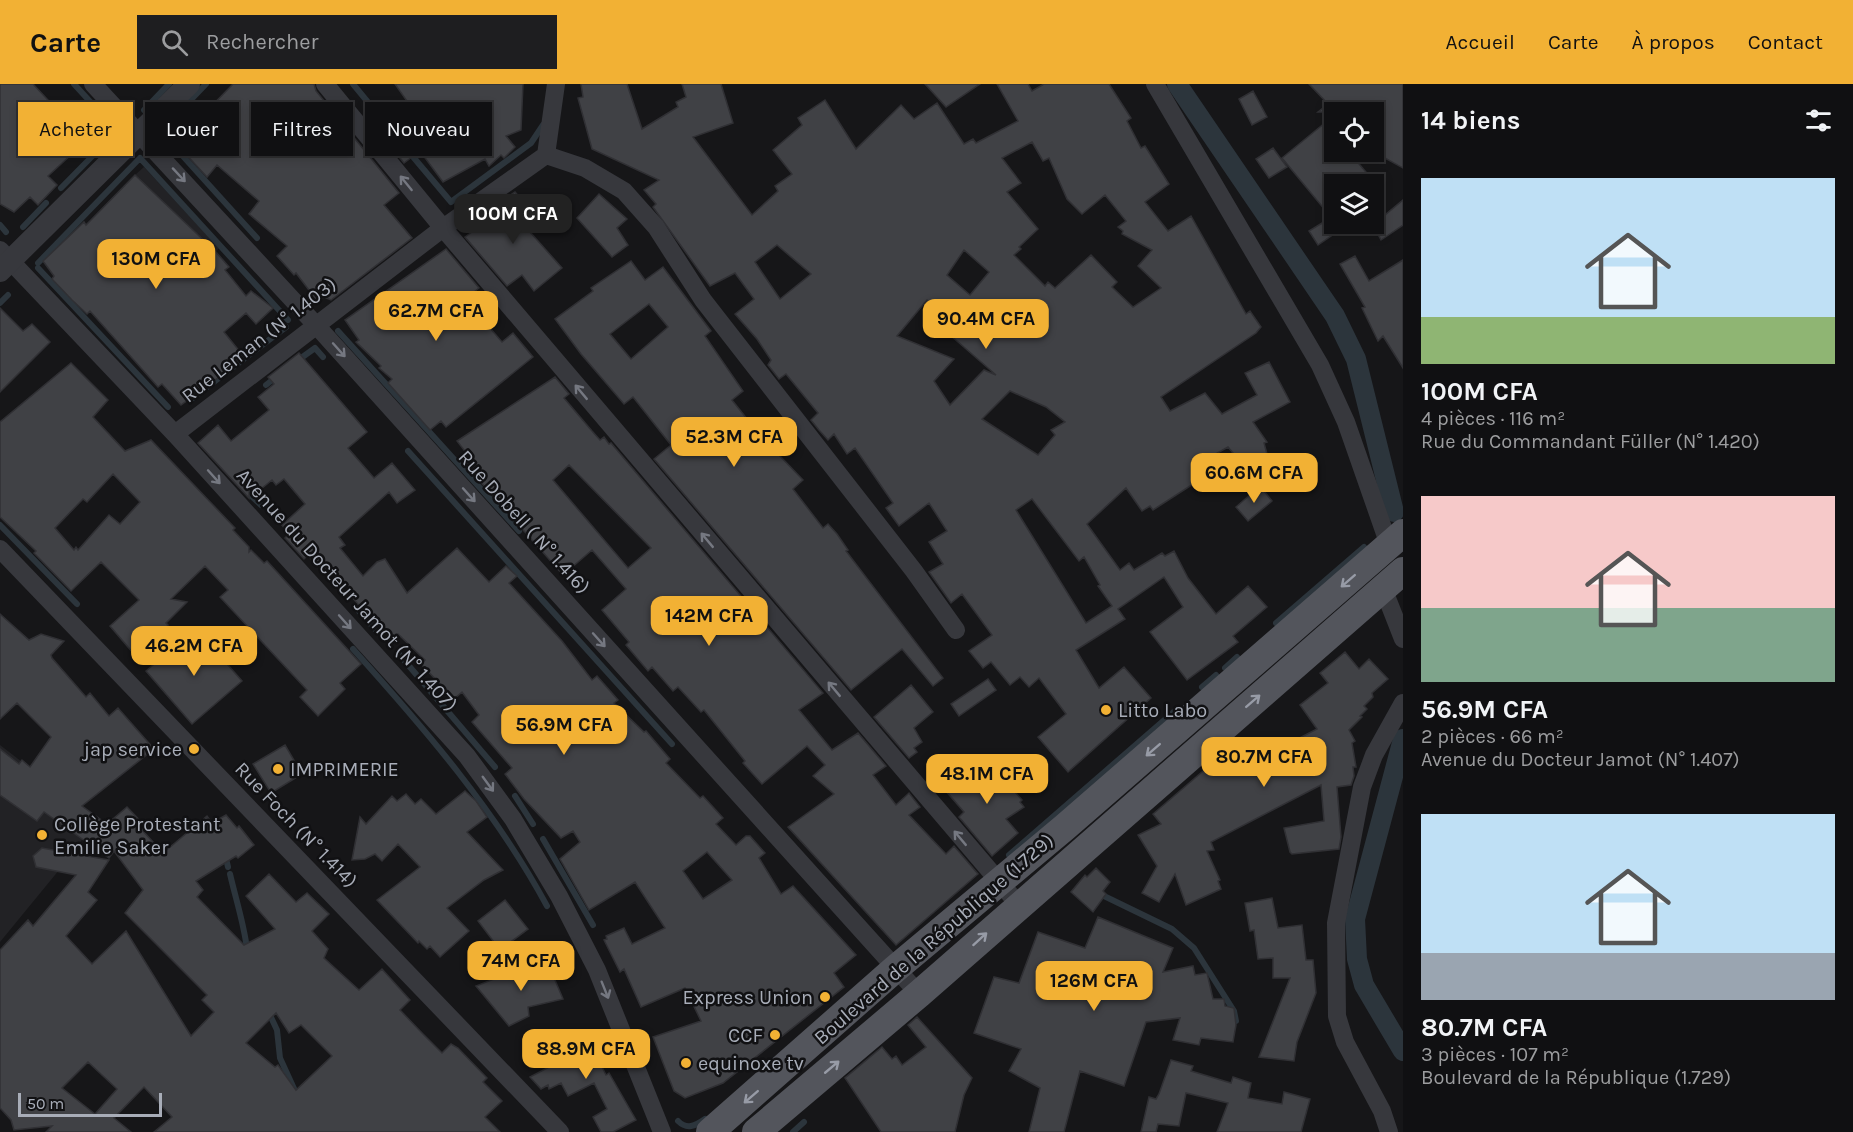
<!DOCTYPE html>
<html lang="fr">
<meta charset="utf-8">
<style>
body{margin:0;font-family:Karla,sans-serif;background:#1e1e20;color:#f1f3f6;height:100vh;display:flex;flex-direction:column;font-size:22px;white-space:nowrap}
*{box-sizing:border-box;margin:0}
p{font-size:20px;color:#9c9d9f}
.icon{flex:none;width:33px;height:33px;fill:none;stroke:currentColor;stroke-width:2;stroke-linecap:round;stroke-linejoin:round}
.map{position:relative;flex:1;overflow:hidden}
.details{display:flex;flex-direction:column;background:#101012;width:450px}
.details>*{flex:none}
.banner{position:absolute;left:18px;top:18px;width:570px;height:54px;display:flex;gap:12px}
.fabs{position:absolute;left:1324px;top:18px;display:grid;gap:12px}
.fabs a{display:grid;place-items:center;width:60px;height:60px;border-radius:0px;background:#101012;box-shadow:0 3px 9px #0003,0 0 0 2px #303032;font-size:30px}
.scale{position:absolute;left:18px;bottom:15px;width:144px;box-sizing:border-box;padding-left:6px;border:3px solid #a8adb8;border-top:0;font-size:16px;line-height:21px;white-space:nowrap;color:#a8adb8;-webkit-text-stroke:4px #111113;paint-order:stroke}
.price{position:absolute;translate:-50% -51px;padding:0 14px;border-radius:12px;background:#f2b134;color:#111;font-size:20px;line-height:39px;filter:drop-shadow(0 2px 3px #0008)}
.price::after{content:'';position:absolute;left:50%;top:36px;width:18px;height:14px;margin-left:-9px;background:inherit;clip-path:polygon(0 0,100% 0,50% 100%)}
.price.active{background:#222;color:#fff}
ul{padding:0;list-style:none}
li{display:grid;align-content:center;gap:12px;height:318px;padding:0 18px}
li span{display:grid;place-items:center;height:186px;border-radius:0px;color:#555}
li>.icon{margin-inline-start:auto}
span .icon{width:108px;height:108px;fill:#fffc;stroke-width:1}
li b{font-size:26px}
h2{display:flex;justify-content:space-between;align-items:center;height:72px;padding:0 18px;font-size:26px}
.tag{padding:0 21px;border-radius:0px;background:#101012;box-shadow:0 3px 9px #0003,0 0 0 2px #303032;font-size:21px;line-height:54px}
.tag.active{background:#f2b134;color:#111}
header{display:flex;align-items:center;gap:36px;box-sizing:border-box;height:84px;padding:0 30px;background:#f2b134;color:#111}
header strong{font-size:28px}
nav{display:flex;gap:33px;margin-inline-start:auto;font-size:21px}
.search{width:420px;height:54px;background:#1e1e20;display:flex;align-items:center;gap:15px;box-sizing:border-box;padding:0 21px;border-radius:0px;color:#9c9d9f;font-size:22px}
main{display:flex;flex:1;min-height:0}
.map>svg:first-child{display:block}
.built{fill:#222225}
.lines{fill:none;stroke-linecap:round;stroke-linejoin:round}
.stream{stroke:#2c353c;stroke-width:6}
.canal{stroke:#2c353c;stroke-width:20}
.building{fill:#404145;stroke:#303034;stroke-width:1.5;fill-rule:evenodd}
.minor{stroke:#37383d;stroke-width:18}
.tertiary{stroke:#37383d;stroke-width:22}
.primary{stroke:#53555c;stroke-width:28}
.oneway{stroke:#757881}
.oneway2{stroke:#979ba6}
.poi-dot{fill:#f2b134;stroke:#111113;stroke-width:2}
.labels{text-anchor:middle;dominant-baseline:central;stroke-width:5;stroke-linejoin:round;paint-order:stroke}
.street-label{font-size:20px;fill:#a8adb8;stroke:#111113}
.poi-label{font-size:20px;fill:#a8adb8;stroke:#111113;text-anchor:start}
</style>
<header>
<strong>Carte</strong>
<div class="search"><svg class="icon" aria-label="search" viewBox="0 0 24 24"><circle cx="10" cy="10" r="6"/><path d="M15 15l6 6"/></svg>Rechercher</div>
<nav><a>Accueil</a><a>Carte</a><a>À propos</a><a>Contact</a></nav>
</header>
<main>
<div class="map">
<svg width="1403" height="1048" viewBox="0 0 1403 1048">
<rect width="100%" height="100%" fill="#161618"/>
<path class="built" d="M144,83L219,164L215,169L135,91Z
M0,661L96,735L73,769L0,858Z"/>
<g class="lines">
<path class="stream" d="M206,0L162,46V49L257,154
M353,0L400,57
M144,26L169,0
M409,68L451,118L531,59L543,41
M61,104L117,47L74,0
M0,141L6,148
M23,143L46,119
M38,179L140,74L288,236
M38,184L168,323
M0,219L8,211
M338,247L519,447
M297,277L315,264L323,273
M266,301L276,293
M190,316L286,243
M408,367L672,660
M244,405L261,421
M0,441L77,520
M357,525L375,545
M1276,539L1364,463
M353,565C425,645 495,726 547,822
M398,569L495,683
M1225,584L1237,573
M1202,603L1216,591
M515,712L533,740
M543,755L593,841
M225,770L228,783
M1009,771L1177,625
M230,790C236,816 244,840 247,865
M1104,812L1172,845L1194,864L1234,927L1236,937
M269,929L277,946L280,974L296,1009
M678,1037C687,1046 695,1042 705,1035
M793,1048L804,1038"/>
<path class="canal" d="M1177,0L1335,232L1356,275L1394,428
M1403,655L1355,835L1357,875L1364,901L1403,967"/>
</g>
<path class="building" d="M0,0H33L86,57L48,92L57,101L38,121L30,113L14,128L0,120Z
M233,0H314L316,7L399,109L384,121L412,154L331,216L324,213L318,218L296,189L294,191L277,172L287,162L249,130L259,117L217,81L207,93L167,50L190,28L198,36Z
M395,0H523L521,46L506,52L515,63L504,74L501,71L489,82L485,75L443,98L420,67L404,79L384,54L389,57L414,32L411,29L414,27Z
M581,0H627L642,45L678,23L676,18L686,13L682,0H721L733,39L693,53L752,131L778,107L775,102L792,90L773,66L802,41L798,34L825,16L856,65L901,21L914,35L937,19L964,60L973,55L976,59L1018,37L997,0H1028L1032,7L1044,0H1109L1131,34L1127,37L1141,64L1145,62L1169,100L1145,118L1168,147L1191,132L1246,230L1250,227L1261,243L1256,249L1161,313L1170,327L1205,309L1222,330L1257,311L1245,289L1269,278L1290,318L1253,338L1267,358L1264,359L1267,370L1242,380L1228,363L1203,377L1207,383L1198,390L1201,395L1153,426L1150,422L1142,427L1126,404L1087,440L1120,486L1129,479L1134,486L1162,469L1165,472L1174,467L1188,494L1216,530L1248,502L1267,523L1233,552L1238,558L1187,596L1150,548L1183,523L1164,493L1118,525L1125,535L1076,566L1099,604L1124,583L1151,614L1068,688L1038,653L1066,630L1039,594L1029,603L1020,593L1010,601L991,578L983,584L969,567L992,551L962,510L951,519L929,488L943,480L929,458L947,447L929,419L899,442L886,424L893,419L855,364L847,370L834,350L828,356L819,346L811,336L818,329L786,290L779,295L768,281L771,276L757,255L735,230L754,215L735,189L710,202L653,123L656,120L644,106L659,96L592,65L578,14L583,13ZM1032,58L1043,77L1049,74L1067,115L1082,130L1105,111L1126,137L1118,143L1123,147L1122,150L1152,166L1138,182L1161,204L1133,223L1112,203L1117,198L1091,171L1055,204L1048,198L1045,202L1014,171L1021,165L1019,163L1038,145L1007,108L1021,99L1002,74ZM777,161L811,190L780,215L755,178ZM964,166L989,188L970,211L947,191ZM927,216L949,237L942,244L996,291L984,286L950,321L934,297L954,275L897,252ZM1010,307L1046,323L1065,338L1051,346L1055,351L1038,371L982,335ZM1032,415L1079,477L1084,473L1100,501L1098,502L1112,522L1086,539L1016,426Z
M925,0H980L946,23Z
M1309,0H1403V84L1374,68V28H1318L1328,20Z
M1253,7L1267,33L1252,41L1239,15Z
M1326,38L1335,49V68H1349L1376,100H1335V138L1282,74Z
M1273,64L1287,83L1269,94L1256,75Z
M135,91L216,168L229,183L225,186L246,212L251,207L273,224L256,240L246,229L224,248L245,274L181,321L162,300L158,303L90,227L87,230L72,216L52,195L54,192L43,177L84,138L86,141Z
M515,108L529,124L523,129L534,144L530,148L562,184L534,207L522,191L507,202L465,153L484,139L479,132Z
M599,110L627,135L617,144L628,161L612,173L577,134Z
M1403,116V141L1381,156L1373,141Z
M1322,139L1331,152L1318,161L1309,147Z
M446,165L479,204L465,215L502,258L513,249L533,273L446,343L441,337L430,346L388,299L392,295L379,284L381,282L356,258L359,256L345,236Z
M1355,172L1369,197L1403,176V284L1383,252L1378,257L1362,224L1365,223L1340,180Z
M631,177L645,196L663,183L711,247L705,252L743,307L732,316L751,340L756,339L783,367L779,371L803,396L793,405L823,444L828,440L837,450L848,466L846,467L943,594L933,602L902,565L851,606L654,375L671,361L633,313L624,320L581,270L555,235L593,207L591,204ZM649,220L668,243L631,275L610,250Z
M0,224L23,247L32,240L50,258L0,308Z
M299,269L367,348L348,364L374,394L392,379L415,406L397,419L389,408L339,453L345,461L340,464L363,492L377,478L385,475L407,509L457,464L489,498L506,482L517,492L509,499L562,557L592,596L597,592L618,616L614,619L644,648L646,647L670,675L666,679L700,714L703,712L723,734L716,740L736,761L746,752H750L765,769L759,774L781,810L793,802L856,871L834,889L844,903L723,999L685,1014L674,1007L653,953L701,937L685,904L641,923L624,885L620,888L604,856L607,855L606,852L624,844L632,860L665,844L635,798L589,826L560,775L580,758L573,747L561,754L524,715L505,690L512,684L472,638L479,631L462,608L454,615L421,580L425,576L398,550L394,554L382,541L379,545L346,506L349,502L307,472L304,475L285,454L289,450L282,441L305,420L284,395L276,401L272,396L256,409L249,400V414L198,359L218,341L231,357L269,326L258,313L274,300L268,293ZM707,768L732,796L703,815L683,787Z
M71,279L108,316L93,333L125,367L151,356L235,444L233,446L249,463V468L251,466L264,479L267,477L361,580L340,599L345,605L318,632L300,613L307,606L220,513L228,506L205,482L171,515L187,518L166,539L168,541L140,577L110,542L139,516L101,478L71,507L34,469L36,467L0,433V338ZM113,390L140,418L120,440L109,431L78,466L76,463L74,466L55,444L83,415L87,418Z
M555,293L569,310L564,314L592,347L600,356L604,353L609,360L611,359L823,609L799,626L832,666L858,649L886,682L873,691L896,721L909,709L920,723L909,731L946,770L954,762L978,790L896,861L788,743L834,710L813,692L825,681L807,662L762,700L743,679L745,677L704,626L701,628L678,603L673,607L652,583L648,587L626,561L629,558L602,526L626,505L592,466L563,491L461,376L468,371L457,357ZM569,381L651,464L628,484L553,396Z
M1260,402L1272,417L1248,437L1236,423Z
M0,530L29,556L41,550L64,557L51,571L52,574L86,613L90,609L109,632L118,624L154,665L82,722L107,740L127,723L147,744L143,747L163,769L207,732L212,739L226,731L237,744L239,742L254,761L238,774L236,772L196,797L203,806L197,813L244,861L275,845L246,812L269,790L296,818L307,809L329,830L312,847L328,865L324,874L359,906L382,885L410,916L400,926L423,950L442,969L451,960L458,964L487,994L483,998L502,1017L485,1033L500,1048H154L172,1033L144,1003L114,1034L131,1048H46L52,1042L14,1046L11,1036L0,1024V866L28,836L33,842L76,791L36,783L33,772L42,764L109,776L88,808L97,816L66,852L92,880L126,847L191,952L214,928L202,916L207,911L125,829L143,806L114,767L109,774L44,728L37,737L0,711V665L19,680L22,676L30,683L51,653L17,619L0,635ZM276,929L289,949L301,941L332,972L296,1006L278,981L275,983L246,959ZM88,978L117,1005L95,1030L62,1004Z
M199,548L242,597L192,640L146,587L181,557L184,560Z
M1345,568L1359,585L1369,575L1388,595L1372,609L1373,613L1364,622L1367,625L1360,632L1362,633L1349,646L1355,657L1352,659L1356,683H1353L1354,692L1351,701L1337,703L1341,753L1339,765L1292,770L1290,768L1284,744L1324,737L1321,701L1211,758L1214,766L1207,767L1220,796L1218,797L1221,805L1186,821L1175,790L1159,818L1142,809L1157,782L1138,751L1161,740L1153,730L1230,664L1237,661L1251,677L1284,657L1286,661L1317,645L1300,621L1328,599L1320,589Z
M988,595L996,606L959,632L951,620Z
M911,601L933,628L914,644L922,658L914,664L917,668L909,674L874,633Z
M285,661L302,690L271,709L253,680Z
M985,674L1022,716L1020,718L1024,723L1006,735L1018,749L992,772L959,733L964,728L945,706Z
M465,707L476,717L487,733L467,748L503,786L484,796L447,824L469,847L440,873L430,862L427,865L419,857L418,859L377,816L420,783L398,760L382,777L375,770L365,775L352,776L360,733L366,740L392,712L397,717L406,710L415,720L421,715L436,730Z
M1096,784L1110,798L1103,807L1106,810L1093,828L1071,808L1085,791L1087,793Z
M1272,814L1278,844L1302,841L1306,876H1313L1316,909L1297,958L1294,977L1259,973L1290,894H1273V874L1258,875L1254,846L1250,847L1245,819Z
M505,816L528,845L500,866L478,837Z
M1098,833L1173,864L1163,888L1193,882L1195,891L1207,889L1213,915H1224L1225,922L1234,924L1236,941L1233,958L1201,954L1199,961L1173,956L1180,934L1146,938L1124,1002L1080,987L1064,1048H1029L1040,1004L1009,987L1021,965L974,949L994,893L1019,899L1038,848L1085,864Z
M535,879L538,886L549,882L563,915L528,923L529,932L509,942L476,902Z
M917,933L972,994L964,1011L955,1048H881L845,994L882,963L892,975L896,972L902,981L926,963L908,941Z
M570,947L578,959L588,954L606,991L609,989L636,1036L613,1048H601L593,1033L607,1025L594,999L568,1012L561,999L549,1005L548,1001L541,1005L530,993L557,979L552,967L557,964L555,955Z
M1171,976L1193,982L1191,987L1231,999L1233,993L1251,999L1248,1014L1282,1020L1284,1008L1310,1015L1301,1048H1217L1228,1019L1186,1009L1179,1042L1158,1040L1156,1048H1141L1149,1013L1156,1015L1159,1010Z"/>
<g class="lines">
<path class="minor" d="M93,0L315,240L919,910
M325,0L443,144L1019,821
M1155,0L1320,281L1346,338L1389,461
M546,71L585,84L624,107L656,143L703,216L914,487L956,546
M0,166L175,350L467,672L513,735L559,812L597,886L662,1048
M175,350L443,144L546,71L556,0
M0,465L560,1048
M1383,504L1403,555
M1389,1048L1382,1027L1345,958L1337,932L1336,839L1362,703L1374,671L1403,619"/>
<path class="tertiary" d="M0,187L189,0"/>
<path class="primary" d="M710,1048L895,885L1065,743L1403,449
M756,1048L919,910L1403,487"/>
</g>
<defs><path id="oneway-shaft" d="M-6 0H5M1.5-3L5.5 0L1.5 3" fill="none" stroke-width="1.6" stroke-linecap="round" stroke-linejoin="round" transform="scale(1.5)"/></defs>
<g class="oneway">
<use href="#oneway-shaft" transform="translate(179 91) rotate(47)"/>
<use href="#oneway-shaft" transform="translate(406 99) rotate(-129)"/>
<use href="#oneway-shaft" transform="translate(339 266) rotate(48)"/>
<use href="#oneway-shaft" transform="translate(581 308) rotate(-130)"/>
<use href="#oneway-shaft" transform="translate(214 393) rotate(48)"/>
<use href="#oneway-shaft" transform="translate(469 411) rotate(48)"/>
<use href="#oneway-shaft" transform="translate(707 456) rotate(-130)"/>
<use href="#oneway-shaft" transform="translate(345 538) rotate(48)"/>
<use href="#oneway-shaft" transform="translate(599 556) rotate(48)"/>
<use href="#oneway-shaft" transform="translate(834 605) rotate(-130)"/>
<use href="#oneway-shaft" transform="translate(488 700) rotate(54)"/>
<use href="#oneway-shaft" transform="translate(960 754) rotate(-130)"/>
<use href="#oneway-shaft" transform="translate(605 906) rotate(68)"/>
</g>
<g class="oneway2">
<use href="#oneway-shaft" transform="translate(1348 497) rotate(139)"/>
<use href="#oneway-shaft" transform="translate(1253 617) rotate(-41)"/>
<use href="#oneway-shaft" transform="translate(1153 666) rotate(139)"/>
<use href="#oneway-shaft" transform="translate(980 855) rotate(-42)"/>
<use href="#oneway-shaft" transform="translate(832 983) rotate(-40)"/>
<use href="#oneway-shaft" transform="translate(751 1013) rotate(139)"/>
</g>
<g class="poi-dot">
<circle cx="1106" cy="626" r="6"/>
<circle cx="194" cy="665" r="6"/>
<circle cx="278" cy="685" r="6"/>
<circle cx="42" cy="751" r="6"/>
<circle cx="825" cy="913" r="6"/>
<circle cx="775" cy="951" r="6"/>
<circle cx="686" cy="979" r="6"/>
</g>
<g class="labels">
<g class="street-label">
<text transform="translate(259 256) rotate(-38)">Rue Leman (N° 1.403)</text>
<text transform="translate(524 438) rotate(48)">Rue Dobell ( N° 1.416)</text>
<text transform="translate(347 506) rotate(48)">Avenue du Docteur Jamot (N° 1.407)</text>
<text transform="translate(296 741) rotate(46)">Rue Foch (N° 1.414)</text>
<text transform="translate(934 855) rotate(-41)">Boulevard de la République (1.729)</text>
</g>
<g class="poi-label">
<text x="1118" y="626">Litto Labo</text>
<text x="182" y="665" text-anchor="end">jap service</text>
<text x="290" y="685">IMPRIMERIE</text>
<text x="54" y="740">Collège Protestant<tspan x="54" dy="23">Emilie Saker</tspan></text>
<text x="813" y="913" text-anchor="end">Express Union</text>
<text x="763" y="951" text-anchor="end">CCF</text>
<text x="698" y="979">equinoxe tv</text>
</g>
</g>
</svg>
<div class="fabs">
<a><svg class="icon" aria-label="locate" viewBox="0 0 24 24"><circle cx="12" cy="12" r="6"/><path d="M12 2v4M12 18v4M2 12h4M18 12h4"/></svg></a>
<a><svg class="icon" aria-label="layers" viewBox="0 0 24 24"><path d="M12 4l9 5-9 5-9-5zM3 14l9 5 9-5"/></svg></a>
</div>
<div class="scale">50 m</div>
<b class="price active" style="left:513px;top:161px">100M CFA</b>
<b class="price" style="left:156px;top:206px">130M CFA</b>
<b class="price" style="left:436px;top:258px">62.7M CFA</b>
<b class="price" style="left:986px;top:266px">90.4M CFA</b>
<b class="price" style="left:734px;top:384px">52.3M CFA</b>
<b class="price" style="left:1254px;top:420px">60.6M CFA</b>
<b class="price" style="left:709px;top:563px">142M CFA</b>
<b class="price" style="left:194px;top:593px">46.2M CFA</b>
<b class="price" style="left:564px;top:672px">56.9M CFA</b>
<b class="price" style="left:1264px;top:704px">80.7M CFA</b>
<b class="price" style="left:987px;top:721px">48.1M CFA</b>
<b class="price" style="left:521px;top:908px">74M CFA</b>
<b class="price" style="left:1094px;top:928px">126M CFA</b>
<b class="price" style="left:586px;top:996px">88.9M CFA</b>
<div class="banner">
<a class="tag active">Acheter</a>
<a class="tag">Louer</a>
<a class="tag">Filtres</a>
<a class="tag">Nouveau</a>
</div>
</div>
<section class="details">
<h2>14 biens<svg class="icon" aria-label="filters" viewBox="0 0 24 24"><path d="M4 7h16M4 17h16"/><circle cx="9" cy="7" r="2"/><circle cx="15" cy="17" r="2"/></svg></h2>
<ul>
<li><span style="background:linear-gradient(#bfe0f5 75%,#8fb573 0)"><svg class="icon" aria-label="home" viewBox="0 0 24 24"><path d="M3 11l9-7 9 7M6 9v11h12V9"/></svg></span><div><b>100M CFA</b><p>4 pièces · 116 m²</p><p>Rue du Commandant Füller (N° 1.420)</p></div></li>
<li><span style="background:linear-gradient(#f6c9c9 60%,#7fa58c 0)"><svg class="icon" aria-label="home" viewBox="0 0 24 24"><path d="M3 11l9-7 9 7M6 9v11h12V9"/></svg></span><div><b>56.9M CFA</b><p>2 pièces · 66 m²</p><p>Avenue du Docteur Jamot (N° 1.407)</p></div></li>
<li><span style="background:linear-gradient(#bfe0f5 75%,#9aa5b1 0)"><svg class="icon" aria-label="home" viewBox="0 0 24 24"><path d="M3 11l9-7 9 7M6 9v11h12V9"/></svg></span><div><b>80.7M CFA</b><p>3 pièces · 107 m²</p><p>Boulevard de la République (1.729)</p></div></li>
</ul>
</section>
</main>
